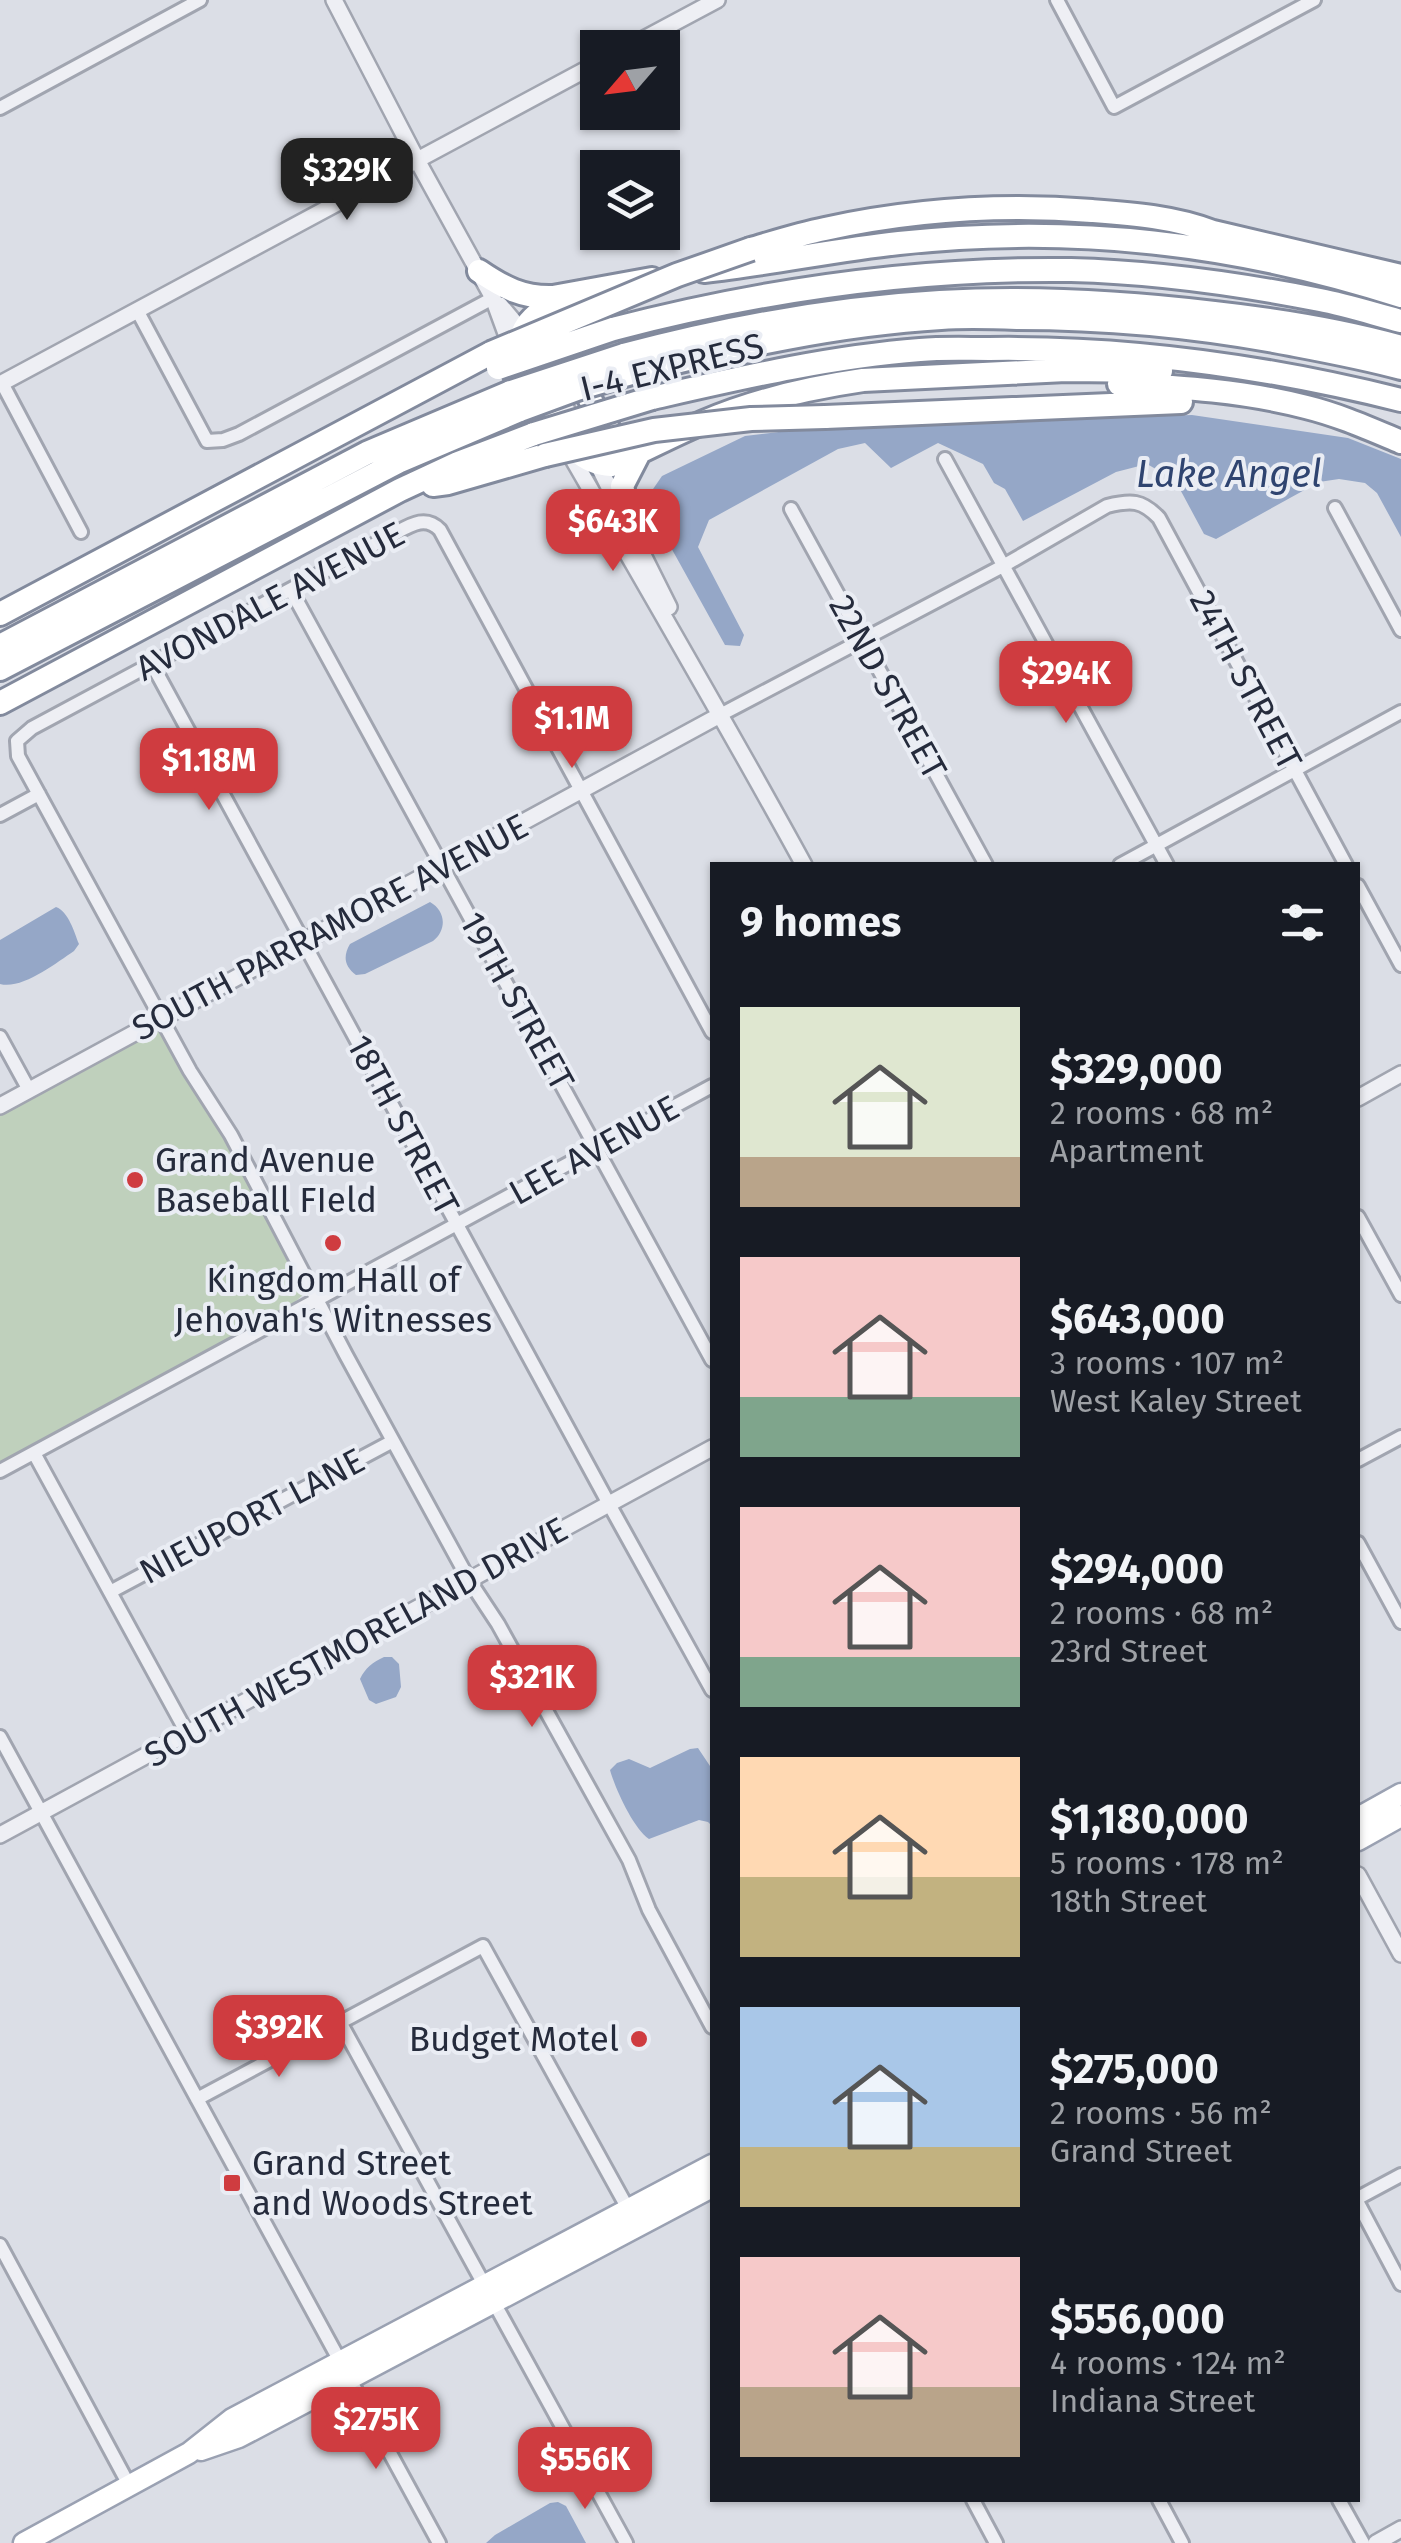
<!DOCTYPE html>
<meta charset="utf-8">
<style>
body{margin:0;font-family:"Fira Sans",sans-serif;background:#20242c;color:#f1f3f6;height:100vh;display:flex;flex-direction:column;font-size:38px;white-space:nowrap}
*{box-sizing:border-box;margin:0}
p{font-size:32px;color:#9ea1a6}
.icon{flex:none;width:55px;height:55px;fill:none;stroke:currentColor;stroke-width:2;stroke-linecap:round;stroke-linejoin:round}
.map{position:relative;flex:1;overflow:hidden}
.details{position:absolute;left:710px;top:862px;width:650px;height:1640px;display:flex;flex-direction:column;background:#171b24;border-radius:0px;box-shadow:0 2px 8px #0004}
.details>*{flex:none}
.needle{width:65px;rotate:242deg}
.tools{position:absolute;left:580px;top:30px;display:grid;gap:20px}
.tools a{display:grid;place-items:center;width:100px;height:100px;border-radius:0px;background:#171b24;box-shadow:0 2px 8px #0004;font-size:50px}
.price{position:absolute;translate:-50% -85px;padding:0 22px;border-radius:20px;background:#cf3c40;color:#fff;font-size:32px;line-height:65px;filter:drop-shadow(0 2px 5px #0008)}
.price::after{content:'';position:absolute;left:50%;top:60px;width:30px;height:22px;margin-left:-15px;background:inherit;clip-path:polygon(0 0,100% 0,50% 100%)}
.price.current{background:#222;color:#fff}
ul{padding:0;list-style:none}
li{display:flex;align-items:center;gap:30px;height:250px;padding:0 30px}
li span{display:grid;place-items:center;flex:none;width:280px;height:200px;border-radius:0px;color:#555}
li>.icon{margin-inline-start:auto}
span .icon{width:120px;height:120px;fill:#fffc;stroke-width:1}
li b{font-size:42px}
h2{display:flex;justify-content:space-between;align-items:center;height:120px;padding:0 30px;font-size:42px}
.map>svg:first-child{display:block}
.green{fill:#bfd0bc}
.water{fill:#95a7c7}
.lines{fill:none;stroke-linecap:round;stroke-linejoin:round}
.minor-casing{stroke:#a1a5b0;stroke-width:18}
.tertiary-casing{stroke:#a1a5b0;stroke-width:20}
.primary-casing{stroke:#9aa1b2;stroke-width:25}
.motorway-casing{stroke:#828a9d;stroke-width:28}
.minor{stroke:#eeeff4;stroke-width:12}
.tertiary{stroke:#eeeff4;stroke-width:15}
.primary{stroke:#fff;stroke-width:20}
.motorway{stroke:#fff;stroke-width:22}
.motorway-bridge-casing{stroke:#828a9d;stroke-width:28;stroke-linecap:butt}
.motorway-bridge{stroke:#fff;stroke-width:22}
.poi-dot{fill:#cf3c40;stroke:#eaedf4;stroke-width:4}
.labels{text-anchor:middle;dominant-baseline:central;stroke-width:8;stroke-linejoin:round;paint-order:stroke}
.street-label{font-size:35px;fill:#252b3c;stroke:#eaedf4}
.poi-label{font-size:35px;fill:#252b3c;stroke:#eaedf4;text-anchor:start}
.water-label{font-size:38px;font-style:italic;fill:#2f4470;stroke:#eaedf4}
</style>
<div class="map">
<svg width="1401" height="2543" viewBox="0 0 1401 2543">
<rect width="100%" height="100%" fill="#dbdee6"/>
<path class="green" d="M153,1032H160L166,1039L225,1137L307,1285L306,1292L295,1302L0,1462V1115Z"/>
<path class="water" d="M1192,415L1348,438L1401,459V537L1377,493L1365,483L1339,479L1319,482L1216,539L1204,534L1175,480L1147,464L1116,472L1023,521L1005,489L994,483L983,464L938,443L891,468L865,443L838,449L709,520L698,547L744,635L740,646L725,645L649,508L651,492L662,476L745,436L837,425Z
M430,902C446,911 447,930 433,941L365,974L356,975C344,966 343,956 350,944Z
M56,907C69,912 74,932 79,944L74,951C56,963 22,990 0,984V940Z
M384,1657H392L399,1664L401,1687L396,1697L376,1704L369,1700L360,1679C365,1668 373,1662 384,1657Z
M698,1748L712,1769V1826L708,1822L699,1820L649,1839C633,1828 615,1788 610,1770L617,1763L629,1759L650,1768L690,1749Z
M558,2502L566,2506L586,2543H486L495,2535L550,2503Z"/>
<g class="lines">
<defs>
<path id="minor" d="M1057,0L1114,107L1314,0
M0,108L200,0
M137,310L207,441L223,440L239,434L493,298
M2,383L81,532
M945,459L1167,865
M1335,508L1401,630
M791,509L986,865
M291,590L712,1360
M152,664L609,1504L712,1690
M722,714L1003,566L1107,506C1131,500 1142,500 1159,518L1346,865
M0,815L39,794
M1120,865L1401,712
M1358,886L1401,965
M712,1032L440,530C425,514 409,526 392,535L32,728L17,741L18,756L190,1071L231,1135L346,1355L469,1580L498,1624L629,1860L649,1910L712,2027
M0,1037L29,1090
M1358,1217L1401,1295
M34,1453L187,1733
M1358,1460L1401,1437
M0,1471L712,1086
M1358,1543L1401,1622
M110,1592L393,1441
M0,1737L439,2543
M340,2022L626,2543
M197,2099L483,1946L632,2216
M1358,2198L1401,2175
M1358,2203L1401,2284
M0,2245L129,2485
M973,2500L996,2543
M1159,2500L1182,2543
M1339,2500L1363,2543"/>
<path id="tertiary" d="M334,0L417,160L493,298L508,339L536,392
M627,48L717,0
M500,305L522,331L598,465L669,607
M0,384L598,63
M566,447C646,586 727,724 804,865
M1358,1098L1401,1074
M0,1106L722,714
M0,1835L712,1448
M1358,1875L1401,1954
M1376,2543L1401,2529"/>
<path id="primary" d="M1358,1818L1401,1794
M1358,1840L1401,1816
M201,2450L239,2437L712,2187
M24,2543L189,2453L232,2419L712,2165"/>
<path id="motorway" d="M751,249C775,242 800,234 825,229C912,210 1003,204 1092,211C1132,214 1174,217 1213,232L1401,276
M479,271C504,288 523,298 553,297L652,279
M704,271C769,264 834,250 899,243C1072,224 1236,243 1401,296
M560,327L561,341C574,366 604,439 629,448
M613,329C763,290 916,268 1071,270C1154,272 1239,284 1320,300C1347,305 1374,314 1401,321
M519,351C519,325 540,306 565,303
M624,355C726,328 834,308 940,302C1030,297 1123,302 1214,313C1277,320 1340,330 1401,347
M635,372C735,347 838,324 941,318C967,316 992,317 1017,318C1111,318 1197,326 1290,344C1327,351 1365,358 1401,368
M1119,384C1181,387 1245,391 1306,407C1339,415 1370,429 1401,442
M652,398C740,378 829,357 920,350C943,348 966,349 989,349C1129,347 1265,366 1401,400
M545,410C563,435 577,464 611,465C642,452 672,435 704,422C755,400 808,388 863,380L1066,370L1161,371
M825,417L1181,402
M433,485L448,483L545,455
M632,531L622,486L639,453
M0,614L491,353
M0,646L367,453L511,392
M0,669L398,462L520,410
M0,703L400,490L458,463L534,434"/>
</defs>
<use href="#minor" class="minor-casing"/>
<use href="#tertiary" class="tertiary-casing"/>
<use href="#primary" class="primary-casing"/>
<use href="#motorway" class="motorway-casing"/>
<use href="#minor" class="minor"/>
<use href="#tertiary" class="tertiary"/>
<use href="#primary" class="primary"/>
<use href="#motorway" class="motorway"/>
<defs>
<path id="motorway-bridge" d="M491,353L677,275L751,249
M498,368L613,329
M511,392L624,355
M520,410L577,389L635,372
M534,434L652,398
M545,455L654,430L751,419L825,417"/>
</defs>
<use href="#motorway-bridge" class="motorway-bridge-casing"/>
<use href="#motorway-bridge" class="motorway-bridge"/>
</g>
<g class="poi-dot">
<circle cx="135" cy="1180" r="10"/>
<circle cx="333" cy="1243" r="10"/>
<circle cx="639" cy="2039" r="10"/>
<rect x="222" y="2173" width="20" height="20" rx="5"/>
</g>
<g class="labels">
<g class="street-label">
<text transform="translate(672 367) rotate(-14)">I-4 EXPRESS</text>
<text transform="translate(270 601) rotate(-28)">AVONDALE AVENUE</text>
<text transform="translate(1246 680) rotate(62)">24TH STREET</text>
<text transform="translate(888 687) rotate(61)">22ND STREET</text>
<text transform="translate(330 927) rotate(-28)">SOUTH PARRAMORE AVENUE</text>
<text transform="translate(517 1001) rotate(61)">19TH STREET</text>
<text transform="translate(403 1125) rotate(62)">18TH STREET</text>
<text transform="translate(594 1150) rotate(-29)">LEE AVENUE</text>
<text transform="translate(252 1516) rotate(-28)">NIEUPORT LANE</text>
<text transform="translate(356 1642) rotate(-29)">SOUTH WESTMORELAND DRIVE</text>
</g>
<g class="poi-label">
<text x="155" y="1160">Grand Avenue<tspan x="155" dy="40">Baseball FIeld</tspan></text>
<text x="333" y="1280" text-anchor="middle">Kingdom Hall of<tspan x="333" dy="40">Jehovah's Witnesses</tspan></text>
<text x="619" y="2039" text-anchor="end">Budget Motel</text>
<text x="252" y="2163">Grand Street<tspan x="252" dy="40">and Woods Street</tspan></text>
</g>
<g class="water-label">
<text x="1229" y="474">Lake Angel</text>
</g>
</g>
</svg>
<div class="tools">
<a><svg class="needle" viewBox="-14 -14 28 28"><path d="M0-13l5 13h-10z" fill="#e53935"/><path d="M0 13l5-13h-10z" fill="#9ea1a6"/></svg></a>
<a><svg class="icon" aria-label="layers" viewBox="0 0 24 24"><path d="M12 4l9 5-9 5-9-5zM3 14l9 5 9-5"/></svg></a>
</div>
<b class="price current" style="left:347px;top:223px">$329K</b>
<b class="price" style="left:613px;top:574px">$643K</b>
<b class="price" style="left:1066px;top:726px">$294K</b>
<b class="price" style="left:572px;top:771px">$1.1M</b>
<b class="price" style="left:209px;top:813px">$1.18M</b>
<b class="price" style="left:532px;top:1730px">$321K</b>
<b class="price" style="left:279px;top:2080px">$392K</b>
<b class="price" style="left:376px;top:2472px">$275K</b>
<b class="price" style="left:585px;top:2512px">$556K</b>
<section class="details">
<h2>9 homes<svg class="icon" aria-label="filters" viewBox="0 0 24 24"><path d="M4 7h16M4 17h16"/><circle cx="9" cy="7" r="2"/><circle cx="15" cy="17" r="2"/></svg></h2>
<ul>
<li><span style="background:linear-gradient(#dfe7d0 75%,#b9a48a 0)"><svg class="icon" aria-label="home" viewBox="0 0 24 24"><path d="M3 11l9-7 9 7M6 9v11h12V9"/></svg></span><div><b>$329,000</b><p>2 rooms · 68 m²</p><p>Apartment</p></div></li>
<li><span style="background:linear-gradient(#f6c9c9 70%,#7fa58c 0)"><svg class="icon" aria-label="home" viewBox="0 0 24 24"><path d="M3 11l9-7 9 7M6 9v11h12V9"/></svg></span><div><b>$643,000</b><p>3 rooms · 107 m²</p><p>West Kaley Street</p></div></li>
<li><span style="background:linear-gradient(#f6c9c9 75%,#7fa58c 0)"><svg class="icon" aria-label="home" viewBox="0 0 24 24"><path d="M3 11l9-7 9 7M6 9v11h12V9"/></svg></span><div><b>$294,000</b><p>2 rooms · 68 m²</p><p>23rd Street</p></div></li>
<li><span style="background:linear-gradient(#ffd9b3 60%,#c2b280 0)"><svg class="icon" aria-label="home" viewBox="0 0 24 24"><path d="M3 11l9-7 9 7M6 9v11h12V9"/></svg></span><div><b>$1,180,000</b><p>5 rooms · 178 m²</p><p>18th Street</p></div></li>
<li><span style="background:linear-gradient(#a9c7e8 70%,#c2b280 0)"><svg class="icon" aria-label="home" viewBox="0 0 24 24"><path d="M3 11l9-7 9 7M6 9v11h12V9"/></svg></span><div><b>$275,000</b><p>2 rooms · 56 m²</p><p>Grand Street</p></div></li>
<li><span style="background:linear-gradient(#f6c9c9 65%,#b9a48a 0)"><svg class="icon" aria-label="home" viewBox="0 0 24 24"><path d="M3 11l9-7 9 7M6 9v11h12V9"/></svg></span><div><b>$556,000</b><p>4 rooms · 124 m²</p><p>Indiana Street</p></div></li>
</ul>
</section>
</div>
